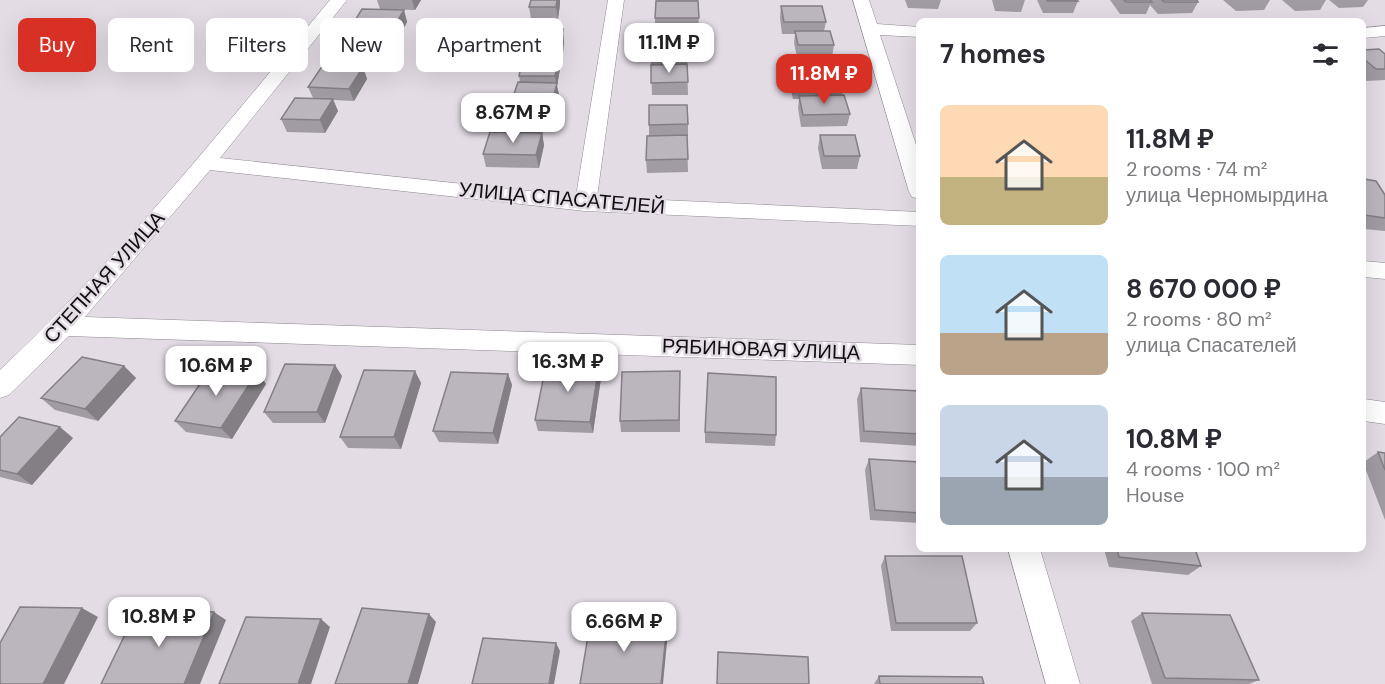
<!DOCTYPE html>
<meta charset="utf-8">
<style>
body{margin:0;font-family:"DM Sans",sans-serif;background:#f2f2f3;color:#2b2b33;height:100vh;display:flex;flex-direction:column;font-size:22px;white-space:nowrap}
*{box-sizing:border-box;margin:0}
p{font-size:20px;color:#7c7c81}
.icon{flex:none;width:33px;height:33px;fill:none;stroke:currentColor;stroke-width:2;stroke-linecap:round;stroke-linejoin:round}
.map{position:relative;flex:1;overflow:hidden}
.drawer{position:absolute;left:916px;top:18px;width:450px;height:534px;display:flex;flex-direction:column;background:#fff;border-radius:9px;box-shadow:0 6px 24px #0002}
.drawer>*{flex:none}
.hud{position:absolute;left:18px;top:18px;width:570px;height:54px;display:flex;gap:12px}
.price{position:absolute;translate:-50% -51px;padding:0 14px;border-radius:12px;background:#fff;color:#222;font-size:20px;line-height:39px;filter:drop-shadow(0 2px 3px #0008)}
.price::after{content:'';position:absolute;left:50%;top:36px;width:18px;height:14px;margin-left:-9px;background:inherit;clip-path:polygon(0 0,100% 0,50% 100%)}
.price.current{background:#d93025;color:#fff}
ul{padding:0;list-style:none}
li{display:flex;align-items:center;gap:18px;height:150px;padding:0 24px}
li span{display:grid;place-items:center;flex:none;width:168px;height:120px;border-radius:9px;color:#555}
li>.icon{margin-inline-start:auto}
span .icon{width:72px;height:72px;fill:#fffc;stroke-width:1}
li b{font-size:26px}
h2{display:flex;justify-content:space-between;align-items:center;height:72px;padding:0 24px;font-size:26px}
.chip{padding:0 21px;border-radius:9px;background:#fff;box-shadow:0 6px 24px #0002;font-size:21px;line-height:54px}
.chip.current{background:#d93025;color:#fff}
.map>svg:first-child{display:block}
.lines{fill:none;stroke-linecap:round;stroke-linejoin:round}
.minor-casing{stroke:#908a92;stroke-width:1}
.minor{fill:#fff;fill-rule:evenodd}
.wall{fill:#a19ca3}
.shaded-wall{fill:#837f84}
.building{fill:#bbb5bd;stroke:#837f84;stroke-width:1.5}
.labels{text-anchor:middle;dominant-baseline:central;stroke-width:5;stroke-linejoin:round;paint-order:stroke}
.street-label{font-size:20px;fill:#110e11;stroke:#e3dce5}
</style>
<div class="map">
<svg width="1385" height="684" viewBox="0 0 1385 684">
<rect width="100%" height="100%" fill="#e3dce5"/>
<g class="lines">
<defs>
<path id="minor" d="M330,0H347L220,158L576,196L608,0H624L597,197L920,212V226L585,211L210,170L85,317L920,345V365L69,336L9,395L0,398V370C120,257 224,127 330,0Z
M853,0H869L877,24L920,27V37L880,35L920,157V199L912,197L909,192Z
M1385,26V36L1364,38V28Z
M1364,261L1385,263V279L1364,277Z
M1364,399L1385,402V424L1364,421Z
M1008,549H1040L1080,684H1046Z"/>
</defs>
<use href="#minor" class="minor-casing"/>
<use href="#minor" class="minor"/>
</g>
<path class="wall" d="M377,0H421L415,10L380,9Z
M656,0H698L699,30H655V18Z
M905,0H941L938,9L908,8Z
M992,0H1025L1021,12L995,11Z
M1037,0H1077L1078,1L1073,13H1043Z
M1110,0H1197L1198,2L1192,13L1158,14L1150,5L1146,14H1120Z
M1223,0H1270L1264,10L1236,11Z
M1282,0H1326L1320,10L1295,11Z
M1329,0H1368L1363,7L1339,8Z
M560,4L558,19H531L529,7Z
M781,6L826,22L824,31L834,45L832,57H797L794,43L795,34H782L780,18Z
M404,10L407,22L400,35L358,34L354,22Z
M386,37L390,49L378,66L340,64L335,52Z
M650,37L687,54L688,95H652Z
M517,41H564L563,53L519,54Z
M1364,50L1385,53V80L1366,81L1364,79Z
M363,67L367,79L354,101L333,100L338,111L325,133L287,132L281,119L313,98L308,87Z
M560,69L557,86L559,95L553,119L513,118L510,106L520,82L519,76Z
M791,69L844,86L842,95L850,114L847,126L801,127L798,108L799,99H793L789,81Z
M688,124V136H687L688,172L647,173L646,160L649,136V125Z
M542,133L544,145L539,168L486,167L483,154Z
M820,135L860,156L857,169H822L818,148Z
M1364,179L1385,195V231L1364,229Z
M124,366L136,378L98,421L55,410L41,398Z
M599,366L601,378L593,433L538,431L535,420Z
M415,371L421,383L401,449L348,448L340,437Z
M257,372L266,384L232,439L186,432L175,421Z
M508,374L512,385L498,444L439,442L433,431Z
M342,376L325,423H273L264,412Z
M680,383V432H621L620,421Z
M861,388L920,391V446L860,442L857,399Z
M705,432L776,435L775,446L705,443Z
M0,437L73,438L32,485L0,477Z
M1378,452L1385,453V520L1364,465V462Z
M869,459L920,462V523L870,520L865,470Z
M1104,549H1195L1201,566L1188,575L1109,567Z
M885,556L977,623L970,631H891L881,566Z
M1142,613L1259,680L1249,684H1152L1131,621Z
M879,676L984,684H874Z"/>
<path class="shaded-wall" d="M412,0H421L415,10Z
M557,0H560V4L558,19L556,7Z
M404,10L407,22L400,35L396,23Z
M563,29L564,41L563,53L561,41Z
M386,37L390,49L378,66L374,54Z
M559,57L560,69L557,86L559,95L553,119L551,106L556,85L555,76Z
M363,67L367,79L354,101L349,89Z
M333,99L338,111L325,133L320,120Z
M542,133L544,145L539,168L536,155Z
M335,365L342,376L325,423L317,412Z
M124,366L136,378L98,421L85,409Z
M599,366L601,378L593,433L590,422Z
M415,371L421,383L401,449L394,437Z
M257,372L266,384L232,439L221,428Z
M508,374L512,385L498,444L493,433Z
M60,427L73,438L32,485L17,474Z
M82,608L98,617L64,684H43Z
M214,612L226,620L200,684H184Z
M429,614L436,622L418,684H408Z
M321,619L330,627L311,684H298Z
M667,624L668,632L663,684H661Z
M556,643L560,651L554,684H549Z"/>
<path class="building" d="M531,0H557L556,7H529Z
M1047,0H1077L1078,1H1047Z
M1124,0H1150L1152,2H1126Z
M1162,0H1197L1198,2H1164Z
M656,1H698L699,18H655Z
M781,6H822L826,22H784Z
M362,9L404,10L396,23L354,22Z
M520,29H563L561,41H517Z
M795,31H830L834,45H798Z
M348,35L386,37L374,54L335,52Z
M686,36L687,54L650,55V37Z
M1379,49L1385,54V69H1376L1364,59V50Z
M523,57H559L555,76H519Z
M687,64L688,82L651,83V65Z
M323,65L363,67L349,89L308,87Z
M839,68L844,86H794L791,69Z
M518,82L557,83L551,106H510Z
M844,95L850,114L803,115L799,96Z
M295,98L333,99L320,120L281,119Z
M649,105H687L688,124L649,125Z
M490,132L542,133L536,155L483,154Z
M687,135L688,159L646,160L647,136Z
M820,135H855L860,156H824Z
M1364,179L1376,181L1385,195V218L1364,215Z
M82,357L124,366L85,409L41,398Z
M285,364L335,365L317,412H264Z
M546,365L599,366L590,422L535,420Z
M212,366L257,372L221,428L175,421Z
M364,370L415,371L394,437H340Z
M680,371L679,420L620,421L622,372Z
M451,372L508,374L493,433L433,431Z
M708,373L776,377V435L705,432Z
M861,388L920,391V434L864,431Z
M19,417L60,427L17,474L0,470V437Z
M1378,452L1385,453V470Z
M869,459L920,462V513L875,510Z
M1117,549H1195L1201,566L1119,557Z
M885,556H962L977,623H896Z
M20,607L82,608L43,684H0V643Z
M362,608L429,614L408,684H335Z
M137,610L214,612L184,684H101Z
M1142,613L1230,615L1259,680L1165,678Z
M246,617L321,619L298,684H219Z
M591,618L667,624L661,684H580Z
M483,638L556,643L549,684H472Z
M718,652L808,657L809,684H717Z
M879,676L982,677L984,684H880Z"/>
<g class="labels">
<g class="street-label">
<text transform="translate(562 198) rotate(5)">УЛИЦА СПАСАТЕЛЕЙ</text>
<text transform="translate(104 277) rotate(-48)">СТЕПНАЯ УЛИЦА</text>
<text transform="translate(761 349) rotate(2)">РЯБИНОВАЯ УЛИЦА</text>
</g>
</g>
</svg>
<b class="price" style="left:669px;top:74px">11.1M ₽</b>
<b class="price current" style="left:824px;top:105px">11.8M ₽</b>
<b class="price" style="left:513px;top:144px">8.67M ₽</b>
<b class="price" style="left:568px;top:393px">16.3M ₽</b>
<b class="price" style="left:216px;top:397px">10.6M ₽</b>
<b class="price" style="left:159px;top:648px">10.8M ₽</b>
<b class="price" style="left:624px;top:653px">6.66M ₽</b>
<div class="hud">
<a class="chip current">Buy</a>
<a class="chip">Rent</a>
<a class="chip">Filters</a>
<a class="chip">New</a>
<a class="chip">Apartment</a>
</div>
<section class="drawer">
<h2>7 homes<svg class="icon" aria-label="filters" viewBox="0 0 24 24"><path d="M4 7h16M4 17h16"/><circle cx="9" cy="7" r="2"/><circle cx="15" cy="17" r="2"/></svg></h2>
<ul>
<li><span style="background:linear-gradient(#ffd9b3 60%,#c2b280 0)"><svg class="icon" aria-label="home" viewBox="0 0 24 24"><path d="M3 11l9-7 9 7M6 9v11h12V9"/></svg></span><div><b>11.8M ₽</b><p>2 rooms · 74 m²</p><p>улица Черномырдина</p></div></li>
<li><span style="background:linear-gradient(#bfe0f5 65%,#b9a48a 0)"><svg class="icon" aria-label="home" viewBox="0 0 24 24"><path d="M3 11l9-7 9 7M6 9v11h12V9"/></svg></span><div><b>8 670 000 ₽</b><p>2 rooms · 80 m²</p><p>улица Спасателей</p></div></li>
<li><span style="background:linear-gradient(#c9d6e8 60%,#9aa5b1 0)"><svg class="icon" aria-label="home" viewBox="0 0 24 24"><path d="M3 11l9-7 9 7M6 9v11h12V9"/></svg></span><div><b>10.8M ₽</b><p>4 rooms · 100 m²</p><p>House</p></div></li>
</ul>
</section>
</div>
